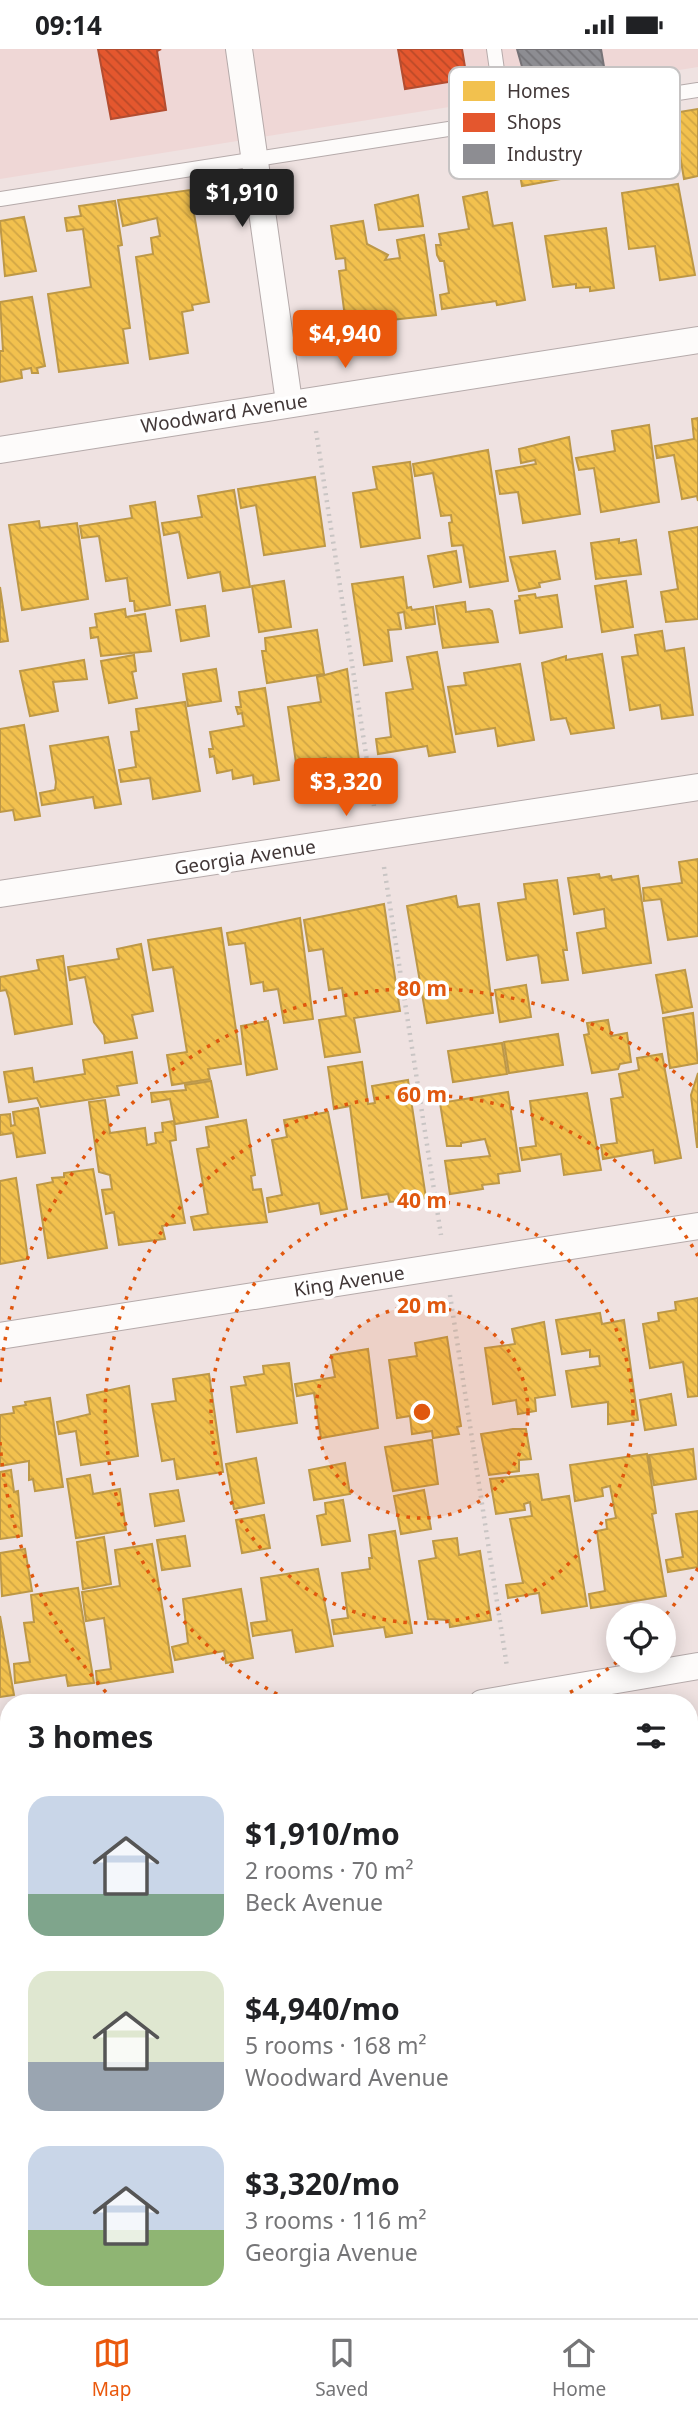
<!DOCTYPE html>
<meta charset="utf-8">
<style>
body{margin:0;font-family:"Noto Sans",sans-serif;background:#f6f6f6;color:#202124;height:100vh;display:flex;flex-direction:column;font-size:26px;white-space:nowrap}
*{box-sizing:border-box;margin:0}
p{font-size:23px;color:#757577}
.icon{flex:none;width:38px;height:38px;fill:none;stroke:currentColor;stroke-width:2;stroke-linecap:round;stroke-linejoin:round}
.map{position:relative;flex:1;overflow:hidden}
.details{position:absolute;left:0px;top:1645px;width:698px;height:625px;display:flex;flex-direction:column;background:#fff;border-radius:28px 28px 0 0;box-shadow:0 4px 18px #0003}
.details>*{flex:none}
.tools{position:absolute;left:606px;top:1554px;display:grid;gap:14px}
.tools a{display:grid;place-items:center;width:70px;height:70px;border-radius:50%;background:#fff;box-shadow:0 4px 18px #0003;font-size:35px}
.price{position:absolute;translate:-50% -60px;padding:0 16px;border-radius:7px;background:#ea580c;color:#fff;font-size:23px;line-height:46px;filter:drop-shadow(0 2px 4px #0008)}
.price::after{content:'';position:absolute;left:50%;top:42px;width:21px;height:16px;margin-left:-10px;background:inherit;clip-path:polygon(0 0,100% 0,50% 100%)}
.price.active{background:#222;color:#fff}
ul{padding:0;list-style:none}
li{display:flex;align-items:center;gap:21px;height:175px;padding:0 28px}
li span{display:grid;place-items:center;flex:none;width:196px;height:140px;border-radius:21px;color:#555}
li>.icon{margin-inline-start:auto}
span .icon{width:84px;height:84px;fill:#fffc;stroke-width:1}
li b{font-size:30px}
h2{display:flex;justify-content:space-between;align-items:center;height:84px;padding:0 28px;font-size:30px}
.status{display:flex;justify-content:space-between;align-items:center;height:49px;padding:0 35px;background:#fff;direction:ltr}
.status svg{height:19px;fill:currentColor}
.dock{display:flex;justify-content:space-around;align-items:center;height:98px;border-top:2px solid #e0e0e0;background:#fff;font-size:19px;color:#757577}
.dock a{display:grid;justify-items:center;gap:4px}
.dock .active{color:#ea580c}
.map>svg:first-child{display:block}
.built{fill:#efd7d6}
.homes{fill:url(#homes-back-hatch);stroke:#bd9847;stroke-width:2}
.shops{fill:url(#shops-back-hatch);stroke:#b34d31;stroke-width:2}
.industry{fill:url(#industry-back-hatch);stroke:#767377;stroke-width:2}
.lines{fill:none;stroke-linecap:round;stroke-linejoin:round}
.lane-casing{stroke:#b5aaaa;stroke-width:16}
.street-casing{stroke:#b5aaaa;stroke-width:28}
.path{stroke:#c9c5c4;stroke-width:4.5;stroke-dasharray:2 5;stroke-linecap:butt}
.lane{stroke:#fdfbfa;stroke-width:14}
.street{stroke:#fdfbfa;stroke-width:26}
.ring{fill:none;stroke:#e0570e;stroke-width:3.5;stroke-dasharray:3.5 7}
.labels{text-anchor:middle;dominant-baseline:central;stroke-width:7;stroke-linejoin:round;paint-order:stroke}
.street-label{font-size:19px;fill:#413737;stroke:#fff}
.key{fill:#fff;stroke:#c6c3c3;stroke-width:2}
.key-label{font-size:19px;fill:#413737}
.centre{fill:#e0570e;stroke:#fff;stroke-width:3.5}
.ring-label{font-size:21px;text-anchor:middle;font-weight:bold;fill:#e0570e;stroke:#fff;stroke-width:7;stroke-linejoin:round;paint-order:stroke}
</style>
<div class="status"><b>09:14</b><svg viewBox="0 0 49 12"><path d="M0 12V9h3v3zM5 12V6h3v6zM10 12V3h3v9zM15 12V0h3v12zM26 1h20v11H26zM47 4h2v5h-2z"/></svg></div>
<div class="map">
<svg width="698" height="2269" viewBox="0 0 698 2269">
<defs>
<pattern id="homes-back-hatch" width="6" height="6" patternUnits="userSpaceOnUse" patternTransform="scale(1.75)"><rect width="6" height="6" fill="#f2c14e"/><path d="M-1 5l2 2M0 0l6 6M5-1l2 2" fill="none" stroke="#d1a645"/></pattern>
<pattern id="shops-back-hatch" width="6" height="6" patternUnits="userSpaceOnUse" patternTransform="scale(1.75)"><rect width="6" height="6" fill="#e4572e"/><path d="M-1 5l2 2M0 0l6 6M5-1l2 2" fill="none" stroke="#ba4928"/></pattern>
<pattern id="industry-back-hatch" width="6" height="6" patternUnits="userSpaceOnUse" patternTransform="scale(1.75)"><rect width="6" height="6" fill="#8d8d92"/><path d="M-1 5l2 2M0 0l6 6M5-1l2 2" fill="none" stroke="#757478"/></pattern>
</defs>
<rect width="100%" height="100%" fill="#efe2e1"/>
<path class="built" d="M0,0H698V18L0,130Z"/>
<path class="homes" d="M698,60V127L684,130L673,64Z
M591,77L597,114L559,120L561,130L522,137L516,104L500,107L497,95L515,93L514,89Z
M678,135L695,226L660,231L655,197L629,200L622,144Z
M190,141L209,253L192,256L193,261L182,263L188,304L150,310L136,208L153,205L151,189L160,187L157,169L123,177L118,151Z
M487,143L493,177L512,174L525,251L497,256L496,252L442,260L440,246L449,244L444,212H440L437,206L436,196H441L439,185L469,180L463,148Z
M418,146L423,177L379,181L375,156Z
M115,152L122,196L118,197L130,279L123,280L128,314L59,323L48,245L91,238L83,180L67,182L65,169L81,167L79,157Z
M24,168L36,222L5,227L0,172Z
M363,172L367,195L388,206L385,211L400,209L397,191L424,186L436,266L346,276L339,222L346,221L345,209L336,210L331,177Z
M606,179L614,239L590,242V238L576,239V235L553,238L545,187Z
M32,248L45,317L37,319L38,324H32L31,319L21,321L22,329L0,333V302H3L0,253Z
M698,369V452L697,447L682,450L674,406L657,409L655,397L694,390L692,370Z
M649,376L659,453L601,463L594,419L579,421L576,409L615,402L612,382Z
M569,388L580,465L523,474L518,443L500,445L496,422L536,415L535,411L521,414L519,400Z
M488,401L508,532L470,538L463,496L452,497L449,474L452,473L451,466L441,467L433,424L415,427L413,415Z
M410,413L420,489L361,498L353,444L377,440L373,418Z
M315,428L325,497L264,506L256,456L241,459L238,440Z
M234,441L250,538L223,542L220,523L188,529L179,483L164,486L162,474L202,468L198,447Z
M155,453L170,556L135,562L134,552H130L127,529L106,532L99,487L82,489L80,477L132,469L130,457Z
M39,472L40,479L77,474L88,550L22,561L9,476Z
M698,478V570L666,573L661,543L678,540L669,483Z
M619,490V494L636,491L641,525L596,530L591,494Z
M456,502L461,533L434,538L428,507Z
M555,502L560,530L539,534L540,538L519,542L510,508Z
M403,528L407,559L411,558L412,561L433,558L435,575L406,579L404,563L398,564L401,580L388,581L392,612L364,616L352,535Z
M284,532L291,578L259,583L252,537Z
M626,532L633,578L602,583L595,537Z
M0,538L8,592L0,593Z
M535,545L536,549L557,546L562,578L520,584L515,552L520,551L519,547Z
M465,553L466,563L489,560L492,562L498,593L443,599L436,557Z
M205,557L209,587L181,592L176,561Z
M125,560L126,568L145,565L151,602L101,607L98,588L91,589L90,579L97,578L95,565Z
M317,581L324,625L267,634L262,602H266L265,589Z
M662,582L665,602L684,599L693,666L662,670L660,656L630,661L622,608L638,606L635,586Z
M437,603L455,703L429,707L427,697L378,705L376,690L391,688L386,644L413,640L407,608Z
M602,605L614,679L571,685L566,669L551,671L542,614L566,607V611Z
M134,606L136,622L132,623L137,649L109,654L101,612Z
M84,611L87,630L53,633L58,662L30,667L20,622Z
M520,615L534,691L498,697L495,679L456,685L448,638L466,636L464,624Z
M216,620L221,652L188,657L183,625Z
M347,620L360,719L328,722L326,709L296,714L288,658L321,653L317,628Z
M265,639L279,731L254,735L253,726L233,730L232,721L217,724L214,707L210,708L209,700H213L210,683L244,677L242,664L238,665L236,658H241L239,643Z
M185,653L200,742L153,750L150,729L121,733L119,721L136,718L131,683L139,682L136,660Z
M24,676L40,767L15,771L13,761L0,763V680Z
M108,688L121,755L95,759L93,748L42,756L40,744L55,741L56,733L50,697Z
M698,810V887L668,891L661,850L644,852L643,839L682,834L679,813Z
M599,825L600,829L611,827L612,831L638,827L651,914L583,924L577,884L606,879L604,860L574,865L568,829Z
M557,831L567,901H563L568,931L542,934L538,906L507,911L498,854L526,850L524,835Z
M456,847L458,858L479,855L493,964L427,974L407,857Z
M384,855L400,962L354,969L360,1003L325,1008L319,971L346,967L342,939L329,941L323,900L309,902L304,871Z
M300,869L313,970L284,974L278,940L264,942L263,933L251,935L245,894L229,896L227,884Z
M221,879L241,1015L208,1020L210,1030L172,1036L167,1006L187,1003L173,918L153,921L148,891Z
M141,895L153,962L132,966L137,989L105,994L104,986L94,973L85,928L70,931L68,918L119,910L117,900Z
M63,907L72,975L15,985L9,950L6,941L0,942V928L39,921L37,911Z
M685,921L692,958L663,964L656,926Z
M526,936L531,968L500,973L495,941Z
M693,964L698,1014L670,1019L663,969Z
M608,971L611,987L627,984L631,1013L620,1015L618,1020L592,1024L584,986L589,985L587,974Z
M268,972L277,1020L247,1026L241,977Z
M558,985L563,1016L509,1024L504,993Z
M502,994L507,1025L453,1033L448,1002Z
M132,1003L137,1034L117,1037L119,1046L41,1058L37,1049L9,1053L4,1023L32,1019L34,1033L85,1025L83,1011Z
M662,1005L681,1109L655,1114L653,1101L603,1110L601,1096L617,1094L611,1050L623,1048L619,1025L639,1021L637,1009Z
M362,1013L368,1055L375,1054L372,1037L408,1031L426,1149L390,1153L388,1145L362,1149L350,1057L334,1060L328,1018Z
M698,1024V1098H697L691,1046Z
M211,1032L218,1068L175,1075L170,1050L152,1053L151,1044L186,1041L185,1036Z
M508,1043L520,1122L498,1125L499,1134L482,1136L483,1140L450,1145L445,1112L490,1107L485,1090L461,1094V1097H447L440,1054Z
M587,1044L601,1121L564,1126L561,1105L522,1111L520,1099L536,1097L530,1052Z
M105,1051L110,1084L145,1079L147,1096L156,1094L155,1084L163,1083L162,1074L174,1072L176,1091L170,1092L185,1174L162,1177L165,1190L119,1196L114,1163L106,1165L102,1141L112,1140L110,1126L99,1123L89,1053Z
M38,1059L45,1104L17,1108L13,1084L0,1086V1066L10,1065L11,1077L15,1076L13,1063Z
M328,1063L347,1160L321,1165L319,1154L269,1163L267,1149L282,1146L272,1091L287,1088L284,1071Z
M246,1071L255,1126L251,1127L253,1141L261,1140L267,1173L194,1181L191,1168L208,1165L197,1100L209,1098L206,1078Z
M93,1120L107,1199L48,1209L37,1136L53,1133L52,1129L64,1128V1124Z
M16,1129L28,1210L0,1215V1132Z
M698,1249V1347L688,1348L683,1313L650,1319L643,1275L659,1272L658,1264L676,1261L675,1253Z
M600,1264L602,1275L624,1271L638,1371L608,1375V1353L572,1358L566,1322L600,1317L599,1307L590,1308V1301L562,1305L556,1271Z
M544,1273L555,1346L535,1349L536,1362L518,1365L516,1351L493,1355L485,1299L515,1295L512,1280Z
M447,1288L461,1377L457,1378L459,1385L433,1389L432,1382L412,1385L410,1367L397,1369L389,1311L417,1307L415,1294Z
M368,1300L378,1379L321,1389L314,1344L297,1347L295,1335L335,1328L331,1306Z
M289,1314L297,1374L237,1383L231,1338L246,1336L244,1328L264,1325L263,1317Z
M209,1325L223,1423L177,1430L174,1410L162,1412L152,1355L176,1352L173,1330Z
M129,1337L138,1407L81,1416L76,1382L59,1385L57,1373L90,1365L87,1346Z
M671,1345L676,1376L645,1381L640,1351Z
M50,1349L63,1438L35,1442L33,1430L29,1431V1412L0,1417V1366L14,1364L13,1358L26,1356L25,1353Z
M513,1380H526L531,1410L519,1411V1422L489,1426L481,1385Z
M432,1391L438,1435L393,1442L385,1398Z
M693,1400L696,1430L654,1436L649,1406Z
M647,1405L656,1464L652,1465L666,1547L591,1559L589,1545L605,1542L597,1482L607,1480L606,1471L616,1469L610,1437L602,1439L603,1447L575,1452L570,1416Z
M256,1409L264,1454L234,1460L226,1415Z
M345,1414L350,1445L314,1451L309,1421Z
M11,1421L14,1443L18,1442L22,1487L0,1490V1423Z
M538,1425L542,1451L569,1447L587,1557L542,1564L539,1544L508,1549L506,1536L523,1534L510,1470L532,1467L530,1453L524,1455L525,1461L496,1465L490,1430Z
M90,1426L93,1445L120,1440L126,1481L76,1489L67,1430Z
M178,1441L184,1472L155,1477L150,1445Z
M424,1441L431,1480L401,1485L394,1447Z
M343,1451L350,1492L322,1496L317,1467L326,1465L325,1454Z
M698,1462V1518L668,1523L666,1511L683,1508L676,1465Z
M264,1466L270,1499L242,1504L236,1471Z
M395,1482L412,1584L386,1588L384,1578L334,1585L332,1571L348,1569L342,1524L370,1520L369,1509H372L369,1486Z
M185,1487L190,1517L162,1521L157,1491Z
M104,1488L111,1535L83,1540L77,1493Z
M457,1489L459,1506L480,1502L491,1571L450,1578L449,1571L428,1570L419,1512L436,1509L433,1492Z
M152,1495L173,1623L97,1635L96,1622L111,1620L104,1569L86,1572L82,1543L120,1537L115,1501Z
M25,1500L32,1542L2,1547L0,1504Z
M318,1520L333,1597L296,1603L292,1581L253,1587L251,1574L267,1572L261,1529Z
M78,1539L94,1634L68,1637L66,1626L15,1634L14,1615L30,1613L24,1574L34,1573L31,1546Z
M241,1540L253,1609L226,1614L224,1602L175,1611L172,1598L188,1594L183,1550Z
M0,1567L14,1646L0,1648Z
M690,1691L698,1742V1797L690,1799Z
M9,1802V1861L0,1862V1803Z
M0,1892H3L9,1917V1933L0,1934Z
M698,1903V1968L690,1969V1905Z
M9,1956V1986L0,1988V1958Z
M0,2017H9V2047L0,2049Z
M698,2117V2220L690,2221V2118Z
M20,2261H84L85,2269H22Z
M105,2261H164L165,2269H106Z
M190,2261H241L242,2269H191Z
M278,2261H324L325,2268L280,2269Z
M360,2261H382V2263L361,2266Z
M412,2261H443L445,2269H414Z
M494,2261H529L525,2262L526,2269H495Z
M576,2261H607L608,2269H577Z
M658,2261H671L673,2269H659Z"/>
<path class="shops" d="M98,0H161L157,2L166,61L111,70Z
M398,0H462L467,30L405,40Z"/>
<path class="industry" d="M517,0H601L608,41L532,53Z"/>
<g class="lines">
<defs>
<path id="lane" d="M494,0L504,71
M0,150L698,41"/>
<path id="street" d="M239,0L289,353
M0,401L698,291
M0,845L698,738
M0,1287L698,1177
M482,1654L698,1617
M0,1722L9,1721
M690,2043L698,2042
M0,2148L9,2147"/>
</defs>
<use href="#lane" class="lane-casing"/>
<use href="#street" class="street-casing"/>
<path class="path" d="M316,382L374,757
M384,818L441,1186
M450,1246L507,1618"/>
<use href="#lane" class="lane"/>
<use href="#street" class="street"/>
</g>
<circle cx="422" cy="1363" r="106" fill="#e0570e" fill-opacity=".12"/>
<g class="ring">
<circle cx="422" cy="1363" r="106"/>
<circle cx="422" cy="1363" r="211"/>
<path d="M698 1519A317 317 0 0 1 665 1567M617 1613A317 317 0 0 1 548 1654M296 1654A317 317 0 1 1 698 1207"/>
<path d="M113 1651A423 423 0 0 1 0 1393M0 1333A423 423 0 0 1 697 1041"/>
</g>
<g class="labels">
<g class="street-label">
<text transform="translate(224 364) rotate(-9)">Woodward Avenue</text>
<text transform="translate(245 808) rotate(-9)">Georgia Avenue</text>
<text transform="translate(349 1232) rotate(-9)">King Avenue</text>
</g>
</g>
<rect x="449" y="18" width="231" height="112" rx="10" class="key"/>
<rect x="463" y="32" width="32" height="20" fill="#f2c14e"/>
<rect x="463" y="64" width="32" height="19" fill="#e4572e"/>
<rect x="463" y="95" width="32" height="20" fill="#8d8d92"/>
<g class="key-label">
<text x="507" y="49">Homes</text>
<text x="507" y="80">Shops</text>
<text x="507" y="112">Industry</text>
</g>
<circle cx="422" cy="1363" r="10" class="centre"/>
<g class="ring-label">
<text x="422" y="947">80 m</text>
<text x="422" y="1053">60 m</text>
<text x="422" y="1159">40 m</text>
<text x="422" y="1264">20 m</text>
</g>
</svg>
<div class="tools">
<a><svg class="icon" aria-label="locate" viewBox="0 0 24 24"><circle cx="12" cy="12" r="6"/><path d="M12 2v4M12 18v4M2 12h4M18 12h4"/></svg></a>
</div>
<b class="price active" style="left:242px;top:180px">$1,910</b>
<b class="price" style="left:345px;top:321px">$4,940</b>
<b class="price" style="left:346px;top:769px">$3,320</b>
<section class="details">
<h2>3 homes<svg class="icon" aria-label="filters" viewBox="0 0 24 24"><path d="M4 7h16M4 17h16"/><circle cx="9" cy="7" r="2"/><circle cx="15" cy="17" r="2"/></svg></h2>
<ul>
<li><span style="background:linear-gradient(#c9d6e8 70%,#7fa58c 0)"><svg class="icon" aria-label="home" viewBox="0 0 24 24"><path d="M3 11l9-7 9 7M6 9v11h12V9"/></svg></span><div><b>$1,910/mo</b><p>2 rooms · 70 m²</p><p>Beck Avenue</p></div></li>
<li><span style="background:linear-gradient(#dfe7d0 65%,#9aa5b1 0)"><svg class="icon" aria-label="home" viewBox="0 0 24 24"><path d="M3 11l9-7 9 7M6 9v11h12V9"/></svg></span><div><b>$4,940/mo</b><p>5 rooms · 168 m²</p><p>Woodward Avenue</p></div></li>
<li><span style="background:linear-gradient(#c9d6e8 60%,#8fb573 0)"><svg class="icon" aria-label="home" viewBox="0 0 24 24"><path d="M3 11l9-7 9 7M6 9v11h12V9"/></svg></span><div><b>$3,320/mo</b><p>3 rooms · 116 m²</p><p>Georgia Avenue</p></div></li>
</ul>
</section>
</div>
<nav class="dock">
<a class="active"><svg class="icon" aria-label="map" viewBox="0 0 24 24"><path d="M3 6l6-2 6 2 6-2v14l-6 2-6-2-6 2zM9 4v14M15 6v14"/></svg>Map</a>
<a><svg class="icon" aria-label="saved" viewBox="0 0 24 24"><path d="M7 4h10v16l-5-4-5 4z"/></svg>Saved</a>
<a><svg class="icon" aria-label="home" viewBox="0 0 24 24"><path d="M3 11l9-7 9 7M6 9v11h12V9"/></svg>Home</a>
</nav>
